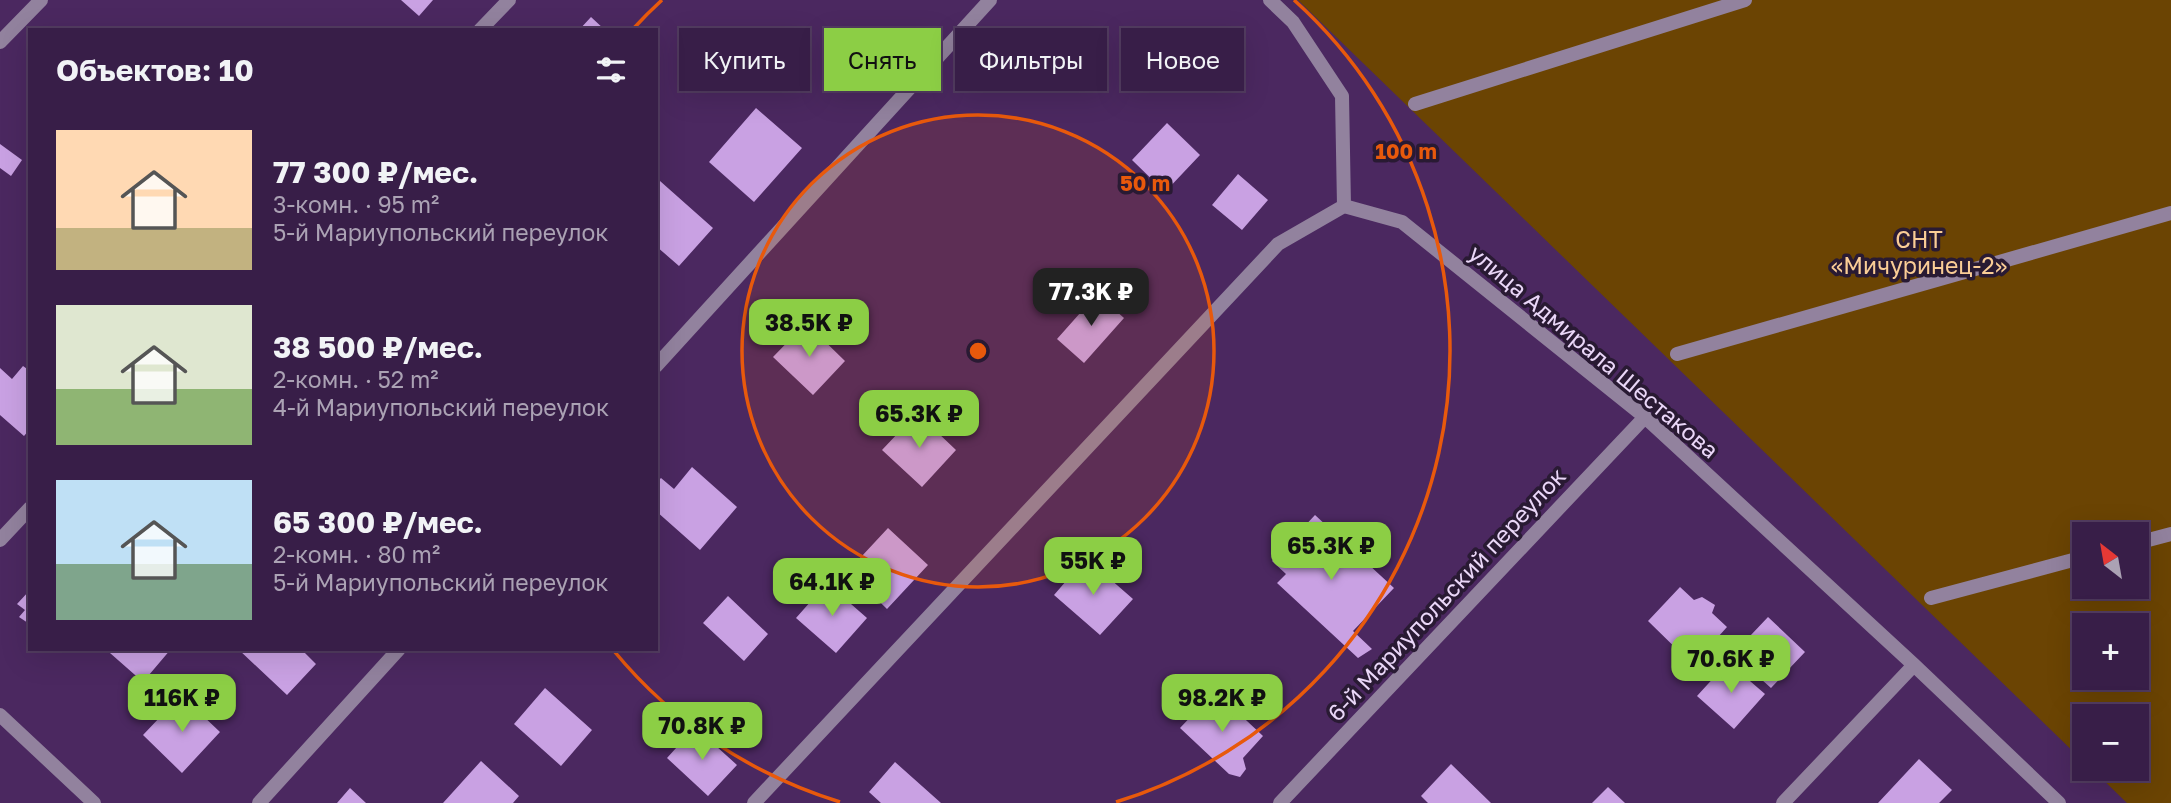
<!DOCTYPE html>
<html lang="ru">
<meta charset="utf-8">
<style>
body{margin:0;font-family:"Golos Text",sans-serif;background:#3f274f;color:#f1f3f6;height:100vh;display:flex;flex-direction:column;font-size:26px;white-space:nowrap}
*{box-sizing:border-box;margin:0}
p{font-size:23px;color:#aba2b4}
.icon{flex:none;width:38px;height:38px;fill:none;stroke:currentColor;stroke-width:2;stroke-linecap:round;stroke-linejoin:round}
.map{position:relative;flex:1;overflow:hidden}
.sheet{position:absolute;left:28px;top:28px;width:630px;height:623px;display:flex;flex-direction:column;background:#381e48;border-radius:0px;box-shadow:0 7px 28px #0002,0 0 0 2px #523c60}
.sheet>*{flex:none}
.banner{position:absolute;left:679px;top:28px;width:665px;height:63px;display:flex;gap:14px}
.needle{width:46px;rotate:329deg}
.buttons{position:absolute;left:2072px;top:522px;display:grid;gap:14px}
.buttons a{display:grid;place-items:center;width:77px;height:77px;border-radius:0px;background:#381e48;box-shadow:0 7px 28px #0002,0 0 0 2px #523c60;font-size:35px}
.price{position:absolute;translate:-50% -60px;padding:0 16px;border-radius:14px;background:#8cce45;color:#111;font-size:23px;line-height:46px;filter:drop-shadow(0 2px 4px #0008)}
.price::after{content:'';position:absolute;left:50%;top:42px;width:21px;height:16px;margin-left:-10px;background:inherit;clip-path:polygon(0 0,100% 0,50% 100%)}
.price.active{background:#222;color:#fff}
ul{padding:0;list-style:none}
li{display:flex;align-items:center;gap:21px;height:175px;padding:0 28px}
li span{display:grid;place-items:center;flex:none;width:196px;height:140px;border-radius:0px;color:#555}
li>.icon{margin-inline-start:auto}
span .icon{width:84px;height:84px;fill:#fffc;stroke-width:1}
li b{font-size:30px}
h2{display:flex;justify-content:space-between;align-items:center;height:84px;padding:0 28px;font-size:30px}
.chip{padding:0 24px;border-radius:0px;background:#381e48;box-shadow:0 7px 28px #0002,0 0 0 2px #523c60;font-size:24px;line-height:63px}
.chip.active{background:#8cce45;color:#111}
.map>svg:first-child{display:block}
.green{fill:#6b4403;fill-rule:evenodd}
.building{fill:#c9a1e3}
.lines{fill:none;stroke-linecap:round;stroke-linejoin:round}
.service{stroke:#92829e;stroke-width:14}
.minor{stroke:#92829e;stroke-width:14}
.ring{fill:none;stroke:#e8590c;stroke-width:3.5}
.labels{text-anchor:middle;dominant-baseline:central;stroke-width:7;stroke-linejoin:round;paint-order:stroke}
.park-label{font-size:23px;fill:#facd96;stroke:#291a33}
.street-label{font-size:23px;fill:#ead7f8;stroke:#291a33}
.centre{fill:#e8590c;stroke:#291a33;stroke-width:3.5}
.ring-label{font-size:21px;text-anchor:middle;font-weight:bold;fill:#e8590c;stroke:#291a33;stroke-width:7;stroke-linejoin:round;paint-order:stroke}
</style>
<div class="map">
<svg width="2171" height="803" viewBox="0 0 2171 803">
<rect width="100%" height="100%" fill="#4b2860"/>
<path class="green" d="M1298,0H2171V803H2127L2091,768H2137V716H2084V762ZM2084,534H2137V586H2084ZM2084,625H2137V677H2084Z"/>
<path class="building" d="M401,0H433L419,16Z
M591,17L605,30H579Z
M756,108L802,148L754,202L709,162Z
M1167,123L1200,155L1165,192L1132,160Z
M0,144L22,160L11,176L0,168Z
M1238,174L1268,200L1242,230L1212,205Z
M660,181L713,228L679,266L656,246V184Z
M1097,294L1124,318L1084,363L1057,339Z
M806,323L845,361L813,395L773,357Z
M23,366L30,371V429L24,436L0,415V368L12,379Z
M917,413L956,450L922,487L882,450Z
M692,467L737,507L700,550L656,511V483L661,478L674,489Z
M1315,515L1394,588L1353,631L1372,649L1358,658L1277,583L1286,574L1272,561Z
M888,528L928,565L887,609L848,571Z
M1086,558L1133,599L1100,635L1054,595Z
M827,583L867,618L836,653L796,618Z
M1680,587L1694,600L1702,597L1715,605L1712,613L1727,627L1709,647V655L1704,664H1692L1648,621Z
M30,590V622L28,623L19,617L25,610L17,604Z
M728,596L768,634L744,661L703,623Z
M1768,617L1805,652L1771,688L1733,654Z
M114,649H171L143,682L110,653Z
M238,649H301L316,664L287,695Z
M1728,662L1765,694L1734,729L1697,696Z
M545,688L592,730L561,766L514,724Z
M1215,691L1263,736L1243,758L1246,769L1240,777L1229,774L1180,728Z
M181,695L220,732L182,773L143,735Z
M695,727L737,765L708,796L667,758Z
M1919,759L1952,790L1939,803H1878Z
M481,761L519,796L513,803H443Z
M895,762L941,803H881L869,792Z
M1451,764L1491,803H1428L1421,796Z
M1608,787L1625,803H1592Z
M350,788L366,803H337Z"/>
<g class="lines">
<path class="service" d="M1415,104L1745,0
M1677,354L2171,213
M2137,543L2171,534
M1931,598L2084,557"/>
<path class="minor" d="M1270,0L1293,22L1342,96L1344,206
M480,30L509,0
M0,42L41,0
M1344,206L1402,222L1645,417L1914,665L2059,803
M656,366L990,0
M0,540L30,508
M0,715L94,803
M259,803L399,649
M754,803L1278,244L1344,206
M1280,803L1645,417
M1783,803L1914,665"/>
</g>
<circle cx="978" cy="351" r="236" fill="#e8590c" fill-opacity=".12"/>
<g class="ring">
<circle cx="978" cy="351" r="236"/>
<path d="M840 802A472 472 0 0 1 614 651M633 29A472 472 0 0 1 662 0M1294 0A472 472 0 0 1 1116 802"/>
</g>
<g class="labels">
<g class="park-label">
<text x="1919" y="239">СНТ<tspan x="1919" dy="26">«Мичуринец-2»</tspan></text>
</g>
<g class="street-label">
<text transform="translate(1594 351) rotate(40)">улица Адмирала Шестакова</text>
<text transform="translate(1446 594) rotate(-47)">6-й Мариупольский переулок</text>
</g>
</g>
<circle cx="978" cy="351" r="10" class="centre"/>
<g class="ring-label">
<text x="1406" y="159">100 m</text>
<text x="1145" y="191">50 m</text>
</g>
</svg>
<div class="buttons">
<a><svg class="needle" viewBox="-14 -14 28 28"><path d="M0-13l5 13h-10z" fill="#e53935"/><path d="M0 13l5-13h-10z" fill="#aba2b4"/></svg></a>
<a>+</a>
<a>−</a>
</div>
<b class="price active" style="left:1091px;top:328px">77.3K ₽</b>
<b class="price" style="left:809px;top:359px">38.5K ₽</b>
<b class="price" style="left:919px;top:450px">65.3K ₽</b>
<b class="price" style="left:1331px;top:582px">65.3K ₽</b>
<b class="price" style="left:1093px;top:597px">55K ₽</b>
<b class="price" style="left:832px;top:618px">64.1K ₽</b>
<b class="price" style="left:1731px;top:695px">70.6K ₽</b>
<b class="price" style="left:182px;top:734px">116K ₽</b>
<b class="price" style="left:1222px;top:734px">98.2K ₽</b>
<b class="price" style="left:702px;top:762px">70.8K ₽</b>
<div class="banner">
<a class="chip">Купить</a>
<a class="chip active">Снять</a>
<a class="chip">Фильтры</a>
<a class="chip">Новое</a>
</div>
<section class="sheet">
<h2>Объектов: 10<svg class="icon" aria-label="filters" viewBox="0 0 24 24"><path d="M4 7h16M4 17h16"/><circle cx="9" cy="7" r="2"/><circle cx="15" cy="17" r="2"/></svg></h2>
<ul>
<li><span style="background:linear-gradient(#ffd9b3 70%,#c2b280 0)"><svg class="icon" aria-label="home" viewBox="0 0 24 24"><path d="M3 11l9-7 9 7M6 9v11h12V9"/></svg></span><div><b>77 300 ₽/мес.</b><p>3-комн. · 95 m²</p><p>5-й Мариупольский переулок</p></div></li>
<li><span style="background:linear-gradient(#dfe7d0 60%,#8fb573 0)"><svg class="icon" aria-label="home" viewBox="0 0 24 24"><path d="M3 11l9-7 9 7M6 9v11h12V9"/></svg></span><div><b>38 500 ₽/мес.</b><p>2-комн. · 52 m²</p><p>4-й Мариупольский переулок</p></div></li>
<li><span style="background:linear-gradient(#bfe0f5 60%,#7fa58c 0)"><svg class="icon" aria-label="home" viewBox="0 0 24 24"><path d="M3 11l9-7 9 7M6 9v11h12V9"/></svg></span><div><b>65 300 ₽/мес.</b><p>2-комн. · 80 m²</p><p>5-й Мариупольский переулок</p></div></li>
</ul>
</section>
</div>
